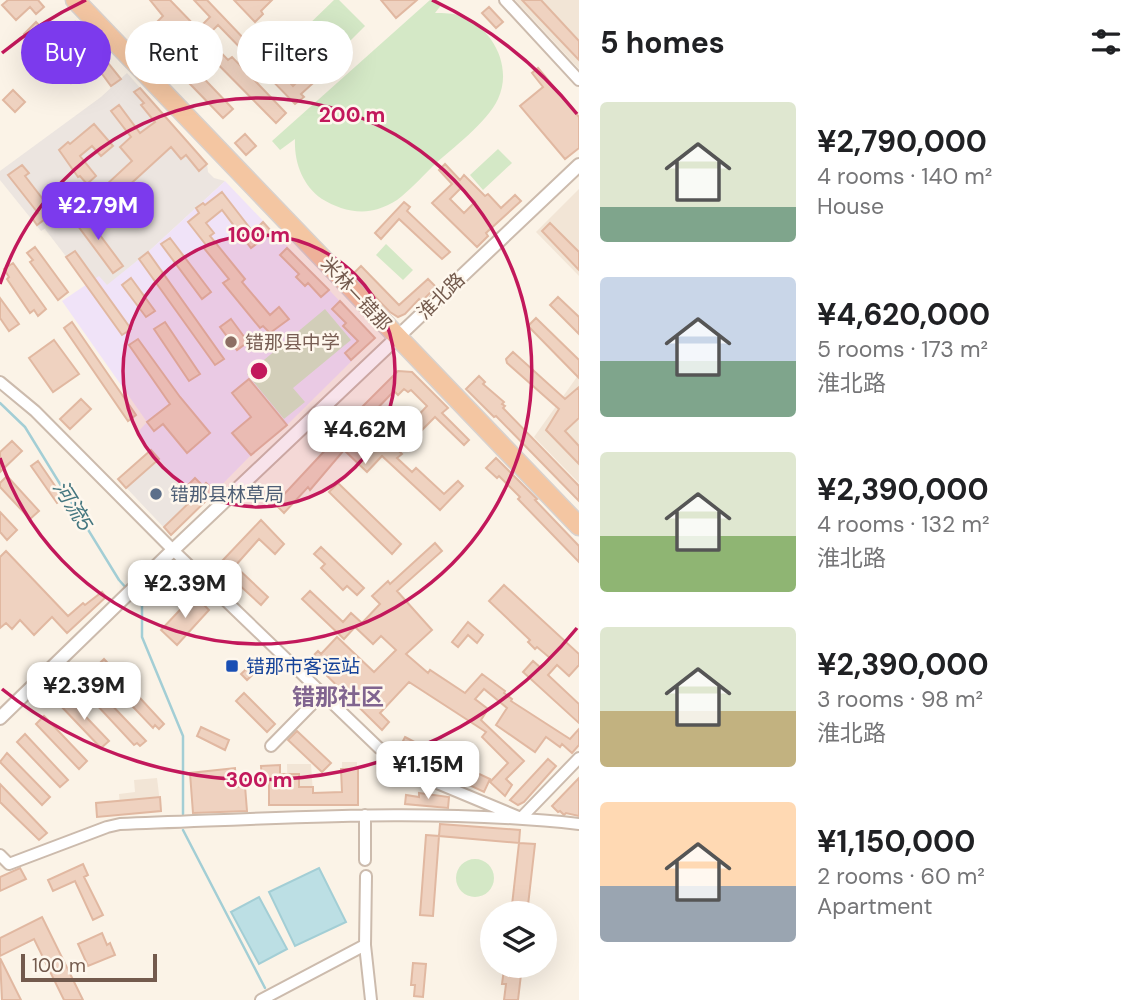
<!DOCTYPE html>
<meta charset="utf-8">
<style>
body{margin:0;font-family:"DM Sans","Noto Sans SC",sans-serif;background:#f2f2f2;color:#202124;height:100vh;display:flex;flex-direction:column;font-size:26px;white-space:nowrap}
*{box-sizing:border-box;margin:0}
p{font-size:23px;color:#757577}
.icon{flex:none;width:38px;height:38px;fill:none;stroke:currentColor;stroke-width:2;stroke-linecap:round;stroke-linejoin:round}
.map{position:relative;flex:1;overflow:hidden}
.panel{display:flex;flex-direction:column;background:#fff;width:567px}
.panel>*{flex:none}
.guide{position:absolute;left:21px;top:21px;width:452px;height:63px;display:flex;gap:14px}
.tools{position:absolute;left:480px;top:901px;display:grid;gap:14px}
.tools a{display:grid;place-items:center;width:77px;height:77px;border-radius:50%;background:#fff;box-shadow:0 7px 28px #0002;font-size:35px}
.scale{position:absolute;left:21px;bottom:18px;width:136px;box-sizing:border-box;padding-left:7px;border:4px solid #735a4d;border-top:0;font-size:19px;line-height:24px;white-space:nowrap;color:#735a4d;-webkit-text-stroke:5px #fef7ed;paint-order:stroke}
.price{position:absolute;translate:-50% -60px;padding:0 16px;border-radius:14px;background:#fff;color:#222;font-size:23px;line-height:46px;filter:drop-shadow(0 2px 4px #0008)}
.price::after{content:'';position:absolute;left:50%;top:42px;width:21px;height:16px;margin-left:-10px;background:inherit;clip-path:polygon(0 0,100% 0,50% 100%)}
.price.active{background:#7c3aed;color:#fff}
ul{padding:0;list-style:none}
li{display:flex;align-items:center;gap:21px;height:175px;padding:0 21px}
li span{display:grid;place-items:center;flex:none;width:196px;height:140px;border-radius:7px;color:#555}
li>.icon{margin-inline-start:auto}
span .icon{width:84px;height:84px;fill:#fffc;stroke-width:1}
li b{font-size:30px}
h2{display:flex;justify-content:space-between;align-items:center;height:84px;padding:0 21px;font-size:30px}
.pill{padding:0 24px;border-radius:32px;background:#fff;box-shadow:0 7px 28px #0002;font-size:24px;line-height:63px}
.pill.active{background:#7c3aed;color:#fff}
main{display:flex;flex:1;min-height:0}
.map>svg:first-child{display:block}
.residential{fill:#f2e5d6}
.industrial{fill:#ece5e0}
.education{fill:#f0e3f8}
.green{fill:#d4e8c6}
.water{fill:#bcdfe4;stroke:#a3ced5;stroke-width:2}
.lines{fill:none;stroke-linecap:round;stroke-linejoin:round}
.stream{stroke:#a3ced5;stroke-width:2.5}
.building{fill:#efd2c0;stroke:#e1b8a1;stroke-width:2;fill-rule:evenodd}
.minor-casing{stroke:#ccbbad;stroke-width:14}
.tertiary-casing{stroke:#ccbbad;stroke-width:16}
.trunk-casing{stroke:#d8d1cd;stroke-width:21}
.minor{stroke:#fff;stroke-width:10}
.tertiary{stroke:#fff;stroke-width:12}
.trunk{stroke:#f4c6a2;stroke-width:18}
.ring{fill:none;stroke:#c2185b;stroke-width:3.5}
.education-dot{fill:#8d6e63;stroke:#fef7ed;stroke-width:2.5}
.service-dot{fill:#5c6f8a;stroke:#fef7ed;stroke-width:2.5}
.transit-dot{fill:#1a4fb4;stroke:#fef7ed;stroke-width:2.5}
.labels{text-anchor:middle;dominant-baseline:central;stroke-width:5;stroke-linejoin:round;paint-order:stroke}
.street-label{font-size:19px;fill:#735a4d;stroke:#fef7ed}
.education-label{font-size:19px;fill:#785e54;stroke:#fef7ed;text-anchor:start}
.service-label{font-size:19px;fill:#4e5e75;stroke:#fef7ed;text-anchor:start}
.transit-label{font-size:19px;fill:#164399;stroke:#fef7ed;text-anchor:start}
.water-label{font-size:21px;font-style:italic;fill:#44767f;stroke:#fef7ed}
.quarter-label{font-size:23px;font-weight:bold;fill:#80648f;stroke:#fef7ed}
.centre{fill:#c2185b;stroke:#fef7ed;stroke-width:3.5}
.ring-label{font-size:21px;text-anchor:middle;font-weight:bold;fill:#c2185b;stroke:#fef7ed;stroke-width:5;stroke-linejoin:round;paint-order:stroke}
</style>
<main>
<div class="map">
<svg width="579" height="1000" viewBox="0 0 579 1000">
<rect width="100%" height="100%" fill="#fbf3e7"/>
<path class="residential" d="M515,0H579V70V69Z
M579,189V276L536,232Z
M579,374V483L534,437Z
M342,762H357L358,805L288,806L287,764H311L313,793L341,792Z
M157,778L161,811L121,815L119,794L135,792L134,780Z"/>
<path class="industrial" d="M127,73L207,164L208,172L214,178L225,181L148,252L107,286L87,284L45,229L46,228L41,231L0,180V171L101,97Z
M151,450L200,507L171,535L118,479Z"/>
<path class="education" d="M225,181L375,338L287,425L251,455L200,507L137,433L147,422L62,301L99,276L107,285L148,252Z"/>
<path class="green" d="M334,0H339L365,26L332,59L303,30Z
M430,0H437L442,4L435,13C444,13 453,13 461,16C493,28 513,67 498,99C487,123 452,148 432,167C421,178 409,191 397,200C391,204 384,207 378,209C359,215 338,209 322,199C302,185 294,162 295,139L280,150L272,141Z
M498,149L512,163L483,190L470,175Z
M386,244L413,270L403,280L376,255Z
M325,309L351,340L293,388L305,402L284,419L247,374Z
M456 878a19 19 0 1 1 38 0a19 19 0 1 1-38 0Z"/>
<path class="water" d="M319,868L346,922L295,946L269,892Z
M259,897L287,949L259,964L231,912Z"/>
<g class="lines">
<path class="stream" d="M0,403L25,427L119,580L127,589
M132,594L142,606V637L183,736V814
M183,830L265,988"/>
</g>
<path class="building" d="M8,0H38L44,7L36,14L30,7L16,20L2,5Z
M150,0H170L198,29L210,17L194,0H207L248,43L251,40L293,86L303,76L285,57L288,54L266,32L274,25L322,75L301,94L304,97L295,104L218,25L206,37L228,60L232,57L286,113L276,123L181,27L168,41L233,109L223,118L158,51L157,52L142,37L163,16Z
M234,0H272L261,11L263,14L255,22Z
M381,0H417L396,18Z
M522,0H541L579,41V60Z
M489,7L503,22L496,28L482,13Z
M36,22L83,72L71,83L24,34Z
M75,22L121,79L111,86L80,44L78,45L66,30Z
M538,68L579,117V148L565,159L520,106L543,87L532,73Z
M140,88L207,164L199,171L186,155L181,159L171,147L102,210L91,199L132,161L120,147L131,137L111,111L119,105L140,133L155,122L141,105L144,103L134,92Z
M13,90L25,102L15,112L3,100Z
M94,124L113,146L101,156L92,146L80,156L96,176L87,184L80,176L78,177L59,150L68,142L70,144Z
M245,134L256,146L246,155L235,143Z
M445,164L460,180L464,175L485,196L488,194L501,208L515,195L521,201L486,233L488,236L477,247L432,203L452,184L439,170ZM461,188L475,202L464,213L450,199Z
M22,165L29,173L25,176L45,202L42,204L53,219L47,224L44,220L37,225L32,218L38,213L8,175Z
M222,192L253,232L263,222L272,232L251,248L222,210L206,223L214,233L210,236L245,279L242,282L270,315L279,307L289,319L270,333L263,326L260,328L223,283L229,279L203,247L206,245L188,222L199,213L196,208L203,203L205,205Z
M404,202L410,207L407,211L450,252L442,259L399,219L381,239L375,233Z
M82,211L123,266L113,273L72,218Z
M550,223L579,252V270L542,231Z
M170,238L211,292L202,299L161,244Z
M35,247L68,292L58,300L30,262L33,260L27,253Z
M287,248L329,290L321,297L308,283L305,286L296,277L299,274L280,255Z
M75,251L131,329L122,335L66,257Z
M148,252L224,359L215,365L139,259Z
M13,263L46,309L38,316L34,310L30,313L7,279L9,277L4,269Z
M361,266L399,305L428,279L436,287L421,302L419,299L405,314L398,317L390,312L353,274Z
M131,278L155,311L146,317L122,285Z
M558,297L579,317V334L550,305Z
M0,298L19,324L9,331L0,318Z
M340,301L375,338L351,360L345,353L358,341L343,326L346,323L332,309Z
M536,318L579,360V378L528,326Z
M231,319L248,342L237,350L220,327Z
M72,322L136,415L128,421L64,328Z
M165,322L200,374L189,381L154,329Z
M138,339L180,397L210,433L187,453L163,424L154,431L147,422L170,404L129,345Z
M54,340L79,374L53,392L29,358Z
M513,352L565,399L579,387V418L565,431L579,446V464L546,430L559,409L507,363L506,359Z
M398,371L412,372L448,408L442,413L469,440L464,445L435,417L419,433L410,424L427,406L411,390L408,392L404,389L398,395L394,391L370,416L361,408Z
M479,376L485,382L483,384L504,402L502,404L505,406L503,408L579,486V501L496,416L494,417L466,389Z
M249,379L287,425L251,455L232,433L251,417L232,393Z
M81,399L91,409L70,429L60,419Z
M367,421L402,454L397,458L412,472L416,468L444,494L458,481L463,486L440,510L382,456L367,472L344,450L310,490L308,487L284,513L275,504L345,429L353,436Z
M12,441L22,451L0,472V452Z
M151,450L159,459L126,488L118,479Z
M496,458L537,499L535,500L579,546V562L518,499L520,497L499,476L497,478L486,468Z
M38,461L64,499L57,503L31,466Z
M7,476L39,511L30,519L0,487V483Z
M195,478L203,486L206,483L215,492L171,535L164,527L196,496L187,486Z
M338,483L401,544L392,554L329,492Z
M0,512L17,530L7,540L0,532Z
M261,520L284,544L275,554L259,539L235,566L268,597L261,605L225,572L222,561Z
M435,543L442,551L397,591L432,630L406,654L428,673L430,670L465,693L482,674L505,691L504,693L512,699L511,701L570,739L579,729V745L572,753L562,744L560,747L546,737L535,752L496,725L507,708L484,689L475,699L488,709L481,720L524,761L506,779L512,785L505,796L490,782L508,763L482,737L486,732L409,682L380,713L389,722L382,730L310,659L318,651L321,654L337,637L374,672L396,650L381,636L373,644L355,627L344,639L302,599L310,591L343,622L351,613L362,623L380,604L372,596L388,581L390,584Z
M321,547L364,588L357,595L347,586L343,590L321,568L325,564L314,554Z
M6,551L68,616L83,603L85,605L102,592L106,597L67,633L52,617L34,635L20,620L12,629L6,623L0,628V557Z
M504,585L579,654V665L569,676L557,665L548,675L579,704V723L523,672L533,661L541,668L550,658L537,647L535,649L528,642L530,640L489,601Z
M194,595L209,610L177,645L161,630Z
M468,622L483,635L477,643L468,635L458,647L452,642Z
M104,659L164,724L159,729L155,725L153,728L98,670L100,668L98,665Z
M257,659L263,665L247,680L241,674Z
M85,677L146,741L140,746L137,743L134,745L80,687L82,685L79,682Z
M244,693L275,724L267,732L236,701Z
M66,696L109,741L101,748L58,703Z
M44,716L87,761L79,769L36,724Z
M201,727L229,740L225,750L197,736Z
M297,731L331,763L322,772L288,740Z
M25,734L68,780L60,787L17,742Z
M405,737L437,754L490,779L484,792L431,767L400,747Z
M7,753L50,797L42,805L0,762Z
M548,759L556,766L524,802L518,805L510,800Z
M280,765V774H299V787H313V793L342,792L341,769H358V805H269V781H262L261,766Z
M235,768L236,787L245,786L247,811L193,813L190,773Z
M579,778V816L566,813L564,815L560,811L558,812L552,806Z
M0,784L47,833L39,840L0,802Z
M419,793L449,797L448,808L405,804L406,795L419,797Z
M160,797L161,811L97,817L96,803Z
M440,824L520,830L519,843L439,836Z
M426,835L439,836L433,916L420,915Z
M519,843L535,844L527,914H511Z
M83,864L88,875L84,877L103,915L93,920L75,881L53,891L48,880Z
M20,868L26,879L0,891V877Z
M42,917L83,1000H64L34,939L0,956V938Z
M102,933L107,945L110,943L115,955L88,966L78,944Z
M0,958L21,1000H2Z
M413,963L426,964L423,997L414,996L415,985H411Z
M508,966H522L518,1000H504L506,984H502L504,969H508Z"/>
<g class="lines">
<defs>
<path id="minor" d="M505,0L579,80
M0,382L35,411L173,550L379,748L425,778L521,818
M271,746L323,693
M521,818L579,758
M0,855L9,864L107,827L120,824C272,819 427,807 579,824
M365,860V815
M365,945L371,1000
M261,1000L365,945L366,876"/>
<path id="tertiary" d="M0,718L173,550L579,165"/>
<path id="trunk" d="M75,0L579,526"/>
</defs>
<use href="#minor" class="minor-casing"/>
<use href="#tertiary" class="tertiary-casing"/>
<use href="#trunk" class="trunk-casing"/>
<use href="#minor" class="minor"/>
<use href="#tertiary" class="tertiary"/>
<use href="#trunk" class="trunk"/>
</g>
<circle cx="259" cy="371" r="136" fill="#c2185b" fill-opacity=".12"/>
<g class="ring">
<circle cx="259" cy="371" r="136"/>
<path d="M0 284A273 273 0 1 1 0 458"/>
<path d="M577 628A409 409 0 0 1 2 689M2 53A409 409 0 0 1 86 0M432 0A409 409 0 0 1 577 114"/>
</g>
<circle class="education-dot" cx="231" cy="342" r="7"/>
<circle class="service-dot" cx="156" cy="494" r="7"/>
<rect class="transit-dot" x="225" y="659" width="14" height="14" rx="3.5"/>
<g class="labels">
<g class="street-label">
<text transform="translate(356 294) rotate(47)">米林—错那</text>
<text transform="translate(441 296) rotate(-44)">淮北路</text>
</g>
<g class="education-label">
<text x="245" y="342">错那县中学</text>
</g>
<g class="service-label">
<text x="170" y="494">错那县林草局</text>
</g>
<g class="transit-label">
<text x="246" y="666">错那市客运站</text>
</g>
<g class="water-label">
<text transform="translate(73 506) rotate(58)">河流5</text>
</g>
<g class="quarter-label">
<text x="338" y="697">错那社区</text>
</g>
</g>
<circle cx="259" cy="371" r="10" class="centre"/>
<g class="ring-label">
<text x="352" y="122">200 m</text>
<text x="259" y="242">100 m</text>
<text x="259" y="787">300 m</text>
</g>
</svg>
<div class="tools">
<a><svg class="icon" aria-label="layers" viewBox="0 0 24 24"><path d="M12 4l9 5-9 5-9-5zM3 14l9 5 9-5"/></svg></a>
</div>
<div class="scale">100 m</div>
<b class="price active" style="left:98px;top:242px">¥2.79M</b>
<b class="price" style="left:365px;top:466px">¥4.62M</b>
<b class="price" style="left:185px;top:620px">¥2.39M</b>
<b class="price" style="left:84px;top:722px">¥2.39M</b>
<b class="price" style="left:428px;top:801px">¥1.15M</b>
<div class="guide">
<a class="pill active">Buy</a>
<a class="pill">Rent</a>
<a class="pill">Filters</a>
</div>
</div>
<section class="panel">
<h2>5 homes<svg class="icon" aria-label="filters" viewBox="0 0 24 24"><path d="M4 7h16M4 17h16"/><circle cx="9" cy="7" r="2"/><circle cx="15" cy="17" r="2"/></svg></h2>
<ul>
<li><span style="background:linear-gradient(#dfe7d0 75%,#7fa58c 0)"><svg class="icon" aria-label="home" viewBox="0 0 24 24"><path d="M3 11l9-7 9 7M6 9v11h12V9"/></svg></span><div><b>¥2,790,000</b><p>4 rooms · 140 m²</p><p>House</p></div></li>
<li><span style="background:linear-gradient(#c9d6e8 60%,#7fa58c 0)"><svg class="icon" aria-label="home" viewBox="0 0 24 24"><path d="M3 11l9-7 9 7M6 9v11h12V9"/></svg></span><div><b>¥4,620,000</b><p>5 rooms · 173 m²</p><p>淮北路</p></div></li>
<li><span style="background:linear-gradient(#dfe7d0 60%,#8fb573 0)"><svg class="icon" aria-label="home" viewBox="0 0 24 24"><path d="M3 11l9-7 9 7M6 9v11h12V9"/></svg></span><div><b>¥2,390,000</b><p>4 rooms · 132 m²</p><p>淮北路</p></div></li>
<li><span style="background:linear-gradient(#dfe7d0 60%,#c2b280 0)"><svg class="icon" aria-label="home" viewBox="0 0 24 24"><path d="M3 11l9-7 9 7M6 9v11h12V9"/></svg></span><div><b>¥2,390,000</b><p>3 rooms · 98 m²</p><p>淮北路</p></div></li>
<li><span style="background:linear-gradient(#ffd9b3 60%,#9aa5b1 0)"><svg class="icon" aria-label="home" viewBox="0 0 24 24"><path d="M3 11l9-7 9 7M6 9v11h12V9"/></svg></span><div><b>¥1,150,000</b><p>2 rooms · 60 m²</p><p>Apartment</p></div></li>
</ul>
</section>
</main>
